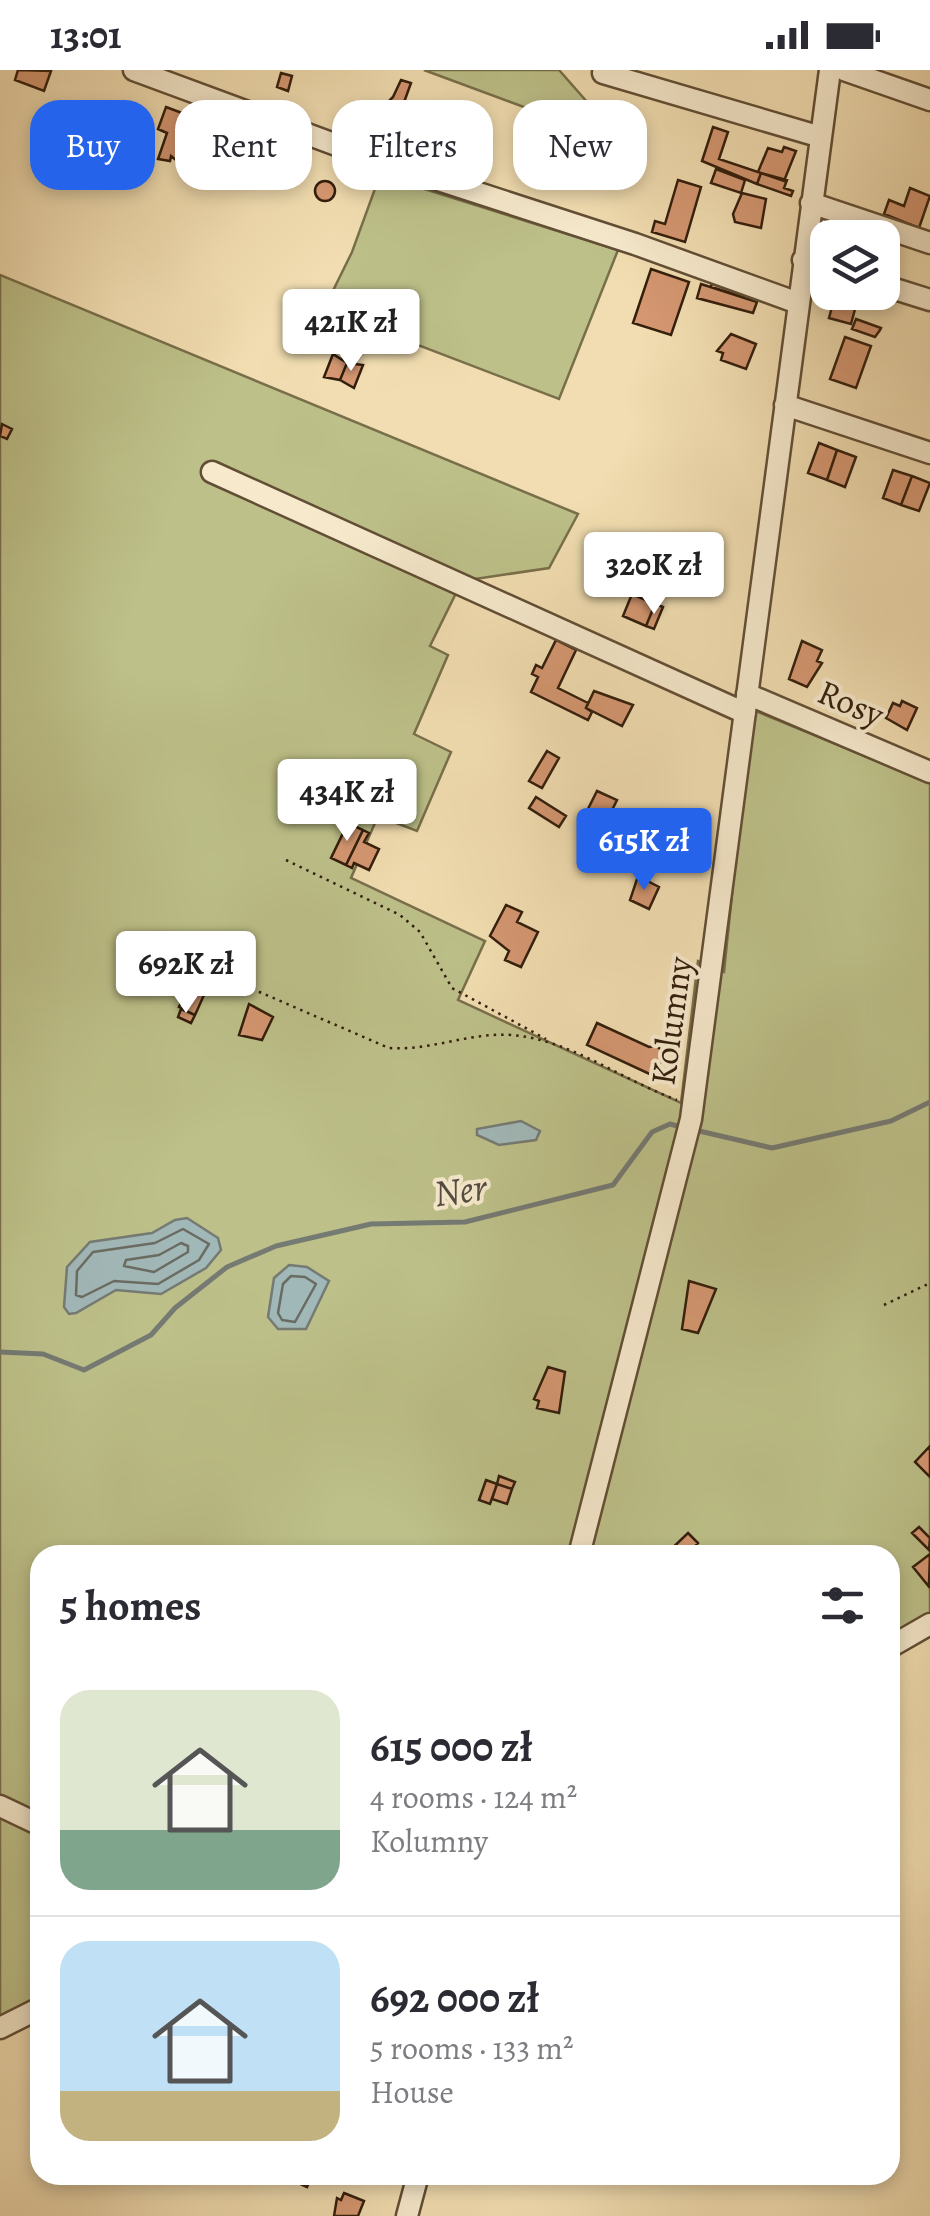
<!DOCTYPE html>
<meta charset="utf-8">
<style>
body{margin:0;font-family:Alegreya,serif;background:#f2f2f3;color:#2b2b33;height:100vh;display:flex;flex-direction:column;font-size:38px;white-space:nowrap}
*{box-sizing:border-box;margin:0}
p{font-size:32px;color:#7c7c81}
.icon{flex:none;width:55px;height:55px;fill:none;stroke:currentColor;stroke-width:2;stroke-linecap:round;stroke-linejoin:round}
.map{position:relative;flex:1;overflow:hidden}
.panel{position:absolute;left:30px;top:1475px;width:870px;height:640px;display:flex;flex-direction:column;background:#fff;border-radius:30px;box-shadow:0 5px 15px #0003}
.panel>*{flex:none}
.banner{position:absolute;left:30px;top:30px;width:870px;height:90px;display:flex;gap:20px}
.tools{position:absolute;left:810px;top:150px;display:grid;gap:20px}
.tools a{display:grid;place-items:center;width:90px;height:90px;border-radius:20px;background:#fff;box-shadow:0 5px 15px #0003;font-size:50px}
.price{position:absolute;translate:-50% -85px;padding:0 22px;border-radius:10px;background:#fff;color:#222;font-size:32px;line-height:65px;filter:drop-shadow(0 2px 5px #0008)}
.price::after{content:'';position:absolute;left:50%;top:60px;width:30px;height:22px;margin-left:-15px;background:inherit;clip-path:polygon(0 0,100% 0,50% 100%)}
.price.selected{background:#2563eb;color:#fff}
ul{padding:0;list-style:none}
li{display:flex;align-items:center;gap:30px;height:250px;padding:0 30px}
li+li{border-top:2px solid #e1e1e2}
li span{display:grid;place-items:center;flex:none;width:280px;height:200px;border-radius:30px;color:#555}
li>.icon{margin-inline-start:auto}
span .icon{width:120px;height:120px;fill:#fffc;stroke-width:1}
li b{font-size:42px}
h2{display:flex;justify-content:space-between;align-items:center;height:120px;padding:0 30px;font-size:42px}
.chip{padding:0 35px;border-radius:30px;background:#fff;box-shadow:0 5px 15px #0003;font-size:35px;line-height:90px}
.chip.selected{background:#2563eb;color:#fff}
.status{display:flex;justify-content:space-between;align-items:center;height:70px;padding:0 50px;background:#fff;direction:ltr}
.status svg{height:28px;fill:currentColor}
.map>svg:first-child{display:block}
.green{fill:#bdc089;stroke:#786f4a;stroke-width:2.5}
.water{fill:#a1b8b8;stroke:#757a73;stroke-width:2.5}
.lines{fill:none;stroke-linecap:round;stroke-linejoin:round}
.shore{stroke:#6a6b62;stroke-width:2.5}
.stream{stroke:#757a73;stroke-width:5}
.building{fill:#d49771;stroke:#331e0c;stroke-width:2.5}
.minor-casing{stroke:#624e35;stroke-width:25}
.path{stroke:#331e0c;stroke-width:2.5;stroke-dasharray:2.5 5;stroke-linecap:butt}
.minor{stroke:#f6e9cc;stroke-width:20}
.labels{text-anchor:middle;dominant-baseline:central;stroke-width:8;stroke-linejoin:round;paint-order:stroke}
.street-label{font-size:35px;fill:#331e0c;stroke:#f6e9cc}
.water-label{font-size:38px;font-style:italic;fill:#544c40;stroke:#f6e9cc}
</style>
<div class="status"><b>13:01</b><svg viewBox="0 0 49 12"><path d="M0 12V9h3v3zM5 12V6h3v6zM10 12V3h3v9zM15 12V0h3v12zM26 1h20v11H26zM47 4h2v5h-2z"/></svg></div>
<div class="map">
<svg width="930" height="2146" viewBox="0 0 930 2146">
<rect width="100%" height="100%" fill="#f1ddb1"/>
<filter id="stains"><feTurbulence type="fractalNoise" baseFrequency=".002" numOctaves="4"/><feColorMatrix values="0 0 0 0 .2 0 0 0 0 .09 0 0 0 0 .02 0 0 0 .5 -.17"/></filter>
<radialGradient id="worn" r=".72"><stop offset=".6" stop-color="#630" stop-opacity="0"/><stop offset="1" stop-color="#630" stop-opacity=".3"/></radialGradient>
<path class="green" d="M424,0H559L624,74Z
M380,105L618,180L559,329L324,239L352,182Z
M0,205L578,444L549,498L462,511L430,576L448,585L414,664L451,682L417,761L378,746L351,808L485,871L458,930L681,1033L698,891L724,902L751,639L930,713V1545L890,1568V1485H40V1937L0,1956Z"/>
<path class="water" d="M521,1051L540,1061L536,1070L499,1075L477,1065V1059Z
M187,1148L218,1168L221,1180L206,1198L161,1224L116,1220L76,1243L69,1244L64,1237L67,1197L90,1172L152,1163L175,1150Z
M289,1195L307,1197L329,1211L306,1259H278L268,1247L274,1208Z"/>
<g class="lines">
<path class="shore" d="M183,1159L209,1174L199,1190L158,1214L114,1211L82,1227L76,1225L77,1201L93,1182L155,1173Z
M181,1173L188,1176V1182L154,1202L124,1196L126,1190L159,1185Z
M291,1206L305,1207L316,1214L295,1252L282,1250L278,1243L283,1214Z"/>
<path class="stream" d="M695,1060L772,1078L891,1051L930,1032
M0,1282L43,1284L84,1300L151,1265L175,1238L227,1197L276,1176L371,1154L465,1152L613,1115L652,1062L670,1054L685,1058"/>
</g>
<path class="building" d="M18,0L51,1L44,21L15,10Z
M281,3L292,6L288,21L277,17Z
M401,10L411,13L398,49L378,42L382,32L386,34L393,27Z
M429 45a11 11 0 1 1 22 0a11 11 0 1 1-22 0Z
M166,37L206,52L199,65L192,63L189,72L195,74L182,95L171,86L170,91L158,89L167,63L158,59Z
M713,57L728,62L719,89L761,103L757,114L702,91Z
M784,77L796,81L784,111L758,102L768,78L782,82Z
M266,81L294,91L285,114L258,104Z
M558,89L588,99L585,113L576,110L574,117L550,109Z
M461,91L470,94L465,109L455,105Z
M716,99L745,110L741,123L711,113Z
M761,103L787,110L784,118L793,121L791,126L757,114Z
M678,110L701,117L685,172L652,162L655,151L665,154Z
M315 121a10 10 0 1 1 20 0a10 10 0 1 1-20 0Z
M910,118L930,126L919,158L884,144L889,130L904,136Z
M742,123L766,129L761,158L735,152L733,144Z
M651,199L689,212L671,265L633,253Z
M712,213L745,224L744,227L711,217Z
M701,214L757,232L753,243L697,228Z
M836,222L858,228L851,254L829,248Z
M856,249L881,258L880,260L875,267L852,259Z
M731,264L756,274L746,299L721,290L723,283L717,281Z
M845,267L871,276L856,318L830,309Z
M333,284L347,293L340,310L324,307Z
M347,293L363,295L354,318L340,310Z
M2,354L12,359L7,369L0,366Z
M819,373L837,380L827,410L808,403Z
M837,380L856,387L845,417L827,410Z
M893,400L912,406L901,435L883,428Z
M912,406L930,413L919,441L901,435Z
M632,524L655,534L646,556L623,546Z
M655,534L663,537L654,559L646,556Z
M556,570L576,580L558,618L588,633L586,638L592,642L588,650L531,622L538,607L532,604L536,595L542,598Z
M802,571L822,580L817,591L822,593L807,617L789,609Z
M594,621L633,635L622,656L586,638Z
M902,631L917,638L907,660L886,648L893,633L900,636Z
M547,681L559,688L542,718L529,711Z
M597,721L617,730L606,752L586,743Z
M536,727L566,746L559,757L529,738Z
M348,753L363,760L346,795L331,788Z
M363,760L369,763L364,772L379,779L369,800L354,793L352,798L346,795Z
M638,806L659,817L649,839L630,830Z
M506,835L522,842L517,852L538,862L521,897L505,890L509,881L490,866Z
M188,918L204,925L195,945L179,937Z
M249,934L273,947L262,970L239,965Z
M181,939L195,945L191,953L178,947Z
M597,953L649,977L657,976L665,984L654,1006L587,975Z
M689,1211L716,1219L698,1263L682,1259Z
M548,1297L565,1302L559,1343L537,1338L539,1331L534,1329Z
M930,1376V1407L915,1392Z
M499,1406L515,1412L512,1419L497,1414Z
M486,1410L497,1414L490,1434L479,1430Z
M497,1414L512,1419L507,1434L492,1429Z
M919,1457L930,1468L929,1480L912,1463Z
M688,1463L698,1473L687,1485H665Z
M930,1484L929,1514L930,1518L913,1497Z
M296,2105H312L307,2117L294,2111Z
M344,2123L364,2131L358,2146H334L337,2128L341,2130Z"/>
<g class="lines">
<defs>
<path id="minor" d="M134,0L377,90L635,174L798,233
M844,0L930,30
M603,3L821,67
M811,133L930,173
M803,190L828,197
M882,215L930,230
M785,335L930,383
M212,402L745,643
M747,624L930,702
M579,1485L691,1049L830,0
M890,1577L930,1554
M0,1736L40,1755
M0,1958L40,1938
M407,2146L418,2105"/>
</defs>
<use href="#minor" class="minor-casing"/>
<path class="path" d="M286,790L400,845L420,862L452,918L546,969
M190,892L389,978C432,981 469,962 512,965C571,970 622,1010 677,1030
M884,1235L930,1213"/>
<use href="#minor" class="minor"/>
</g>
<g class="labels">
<g class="street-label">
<text transform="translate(851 633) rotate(23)">Rosy</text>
<text transform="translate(671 951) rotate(-82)">Kolumny</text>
</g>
<g class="water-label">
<text transform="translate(460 1120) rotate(-8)">Ner</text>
</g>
</g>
<rect width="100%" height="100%" filter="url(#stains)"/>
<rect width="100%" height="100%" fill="url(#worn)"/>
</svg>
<div class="tools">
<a><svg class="icon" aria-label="layers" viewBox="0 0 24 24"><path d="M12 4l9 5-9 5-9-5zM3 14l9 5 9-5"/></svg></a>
</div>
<b class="price" style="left:351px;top:304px">421K zł</b>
<b class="price" style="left:654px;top:547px">320K zł</b>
<b class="price" style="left:347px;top:774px">434K zł</b>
<b class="price selected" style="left:644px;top:823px">615K zł</b>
<b class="price" style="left:186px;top:946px">692K zł</b>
<div class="banner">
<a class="chip selected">Buy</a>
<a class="chip">Rent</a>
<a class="chip">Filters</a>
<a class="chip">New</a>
</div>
<section class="panel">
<h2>5 homes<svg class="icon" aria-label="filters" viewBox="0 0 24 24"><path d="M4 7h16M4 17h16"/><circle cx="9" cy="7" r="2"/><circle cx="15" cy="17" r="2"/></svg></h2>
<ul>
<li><span style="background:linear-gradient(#dfe7d0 70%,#7fa58c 0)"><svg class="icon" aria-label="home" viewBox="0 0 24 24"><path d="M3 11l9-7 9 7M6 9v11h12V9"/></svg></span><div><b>615 000 zł</b><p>4 rooms · 124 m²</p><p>Kolumny</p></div></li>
<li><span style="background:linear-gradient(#bfe0f5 75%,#c2b280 0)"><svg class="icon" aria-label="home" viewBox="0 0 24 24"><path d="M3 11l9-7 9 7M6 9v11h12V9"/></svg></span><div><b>692 000 zł</b><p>5 rooms · 133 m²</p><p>House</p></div></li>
</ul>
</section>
</div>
